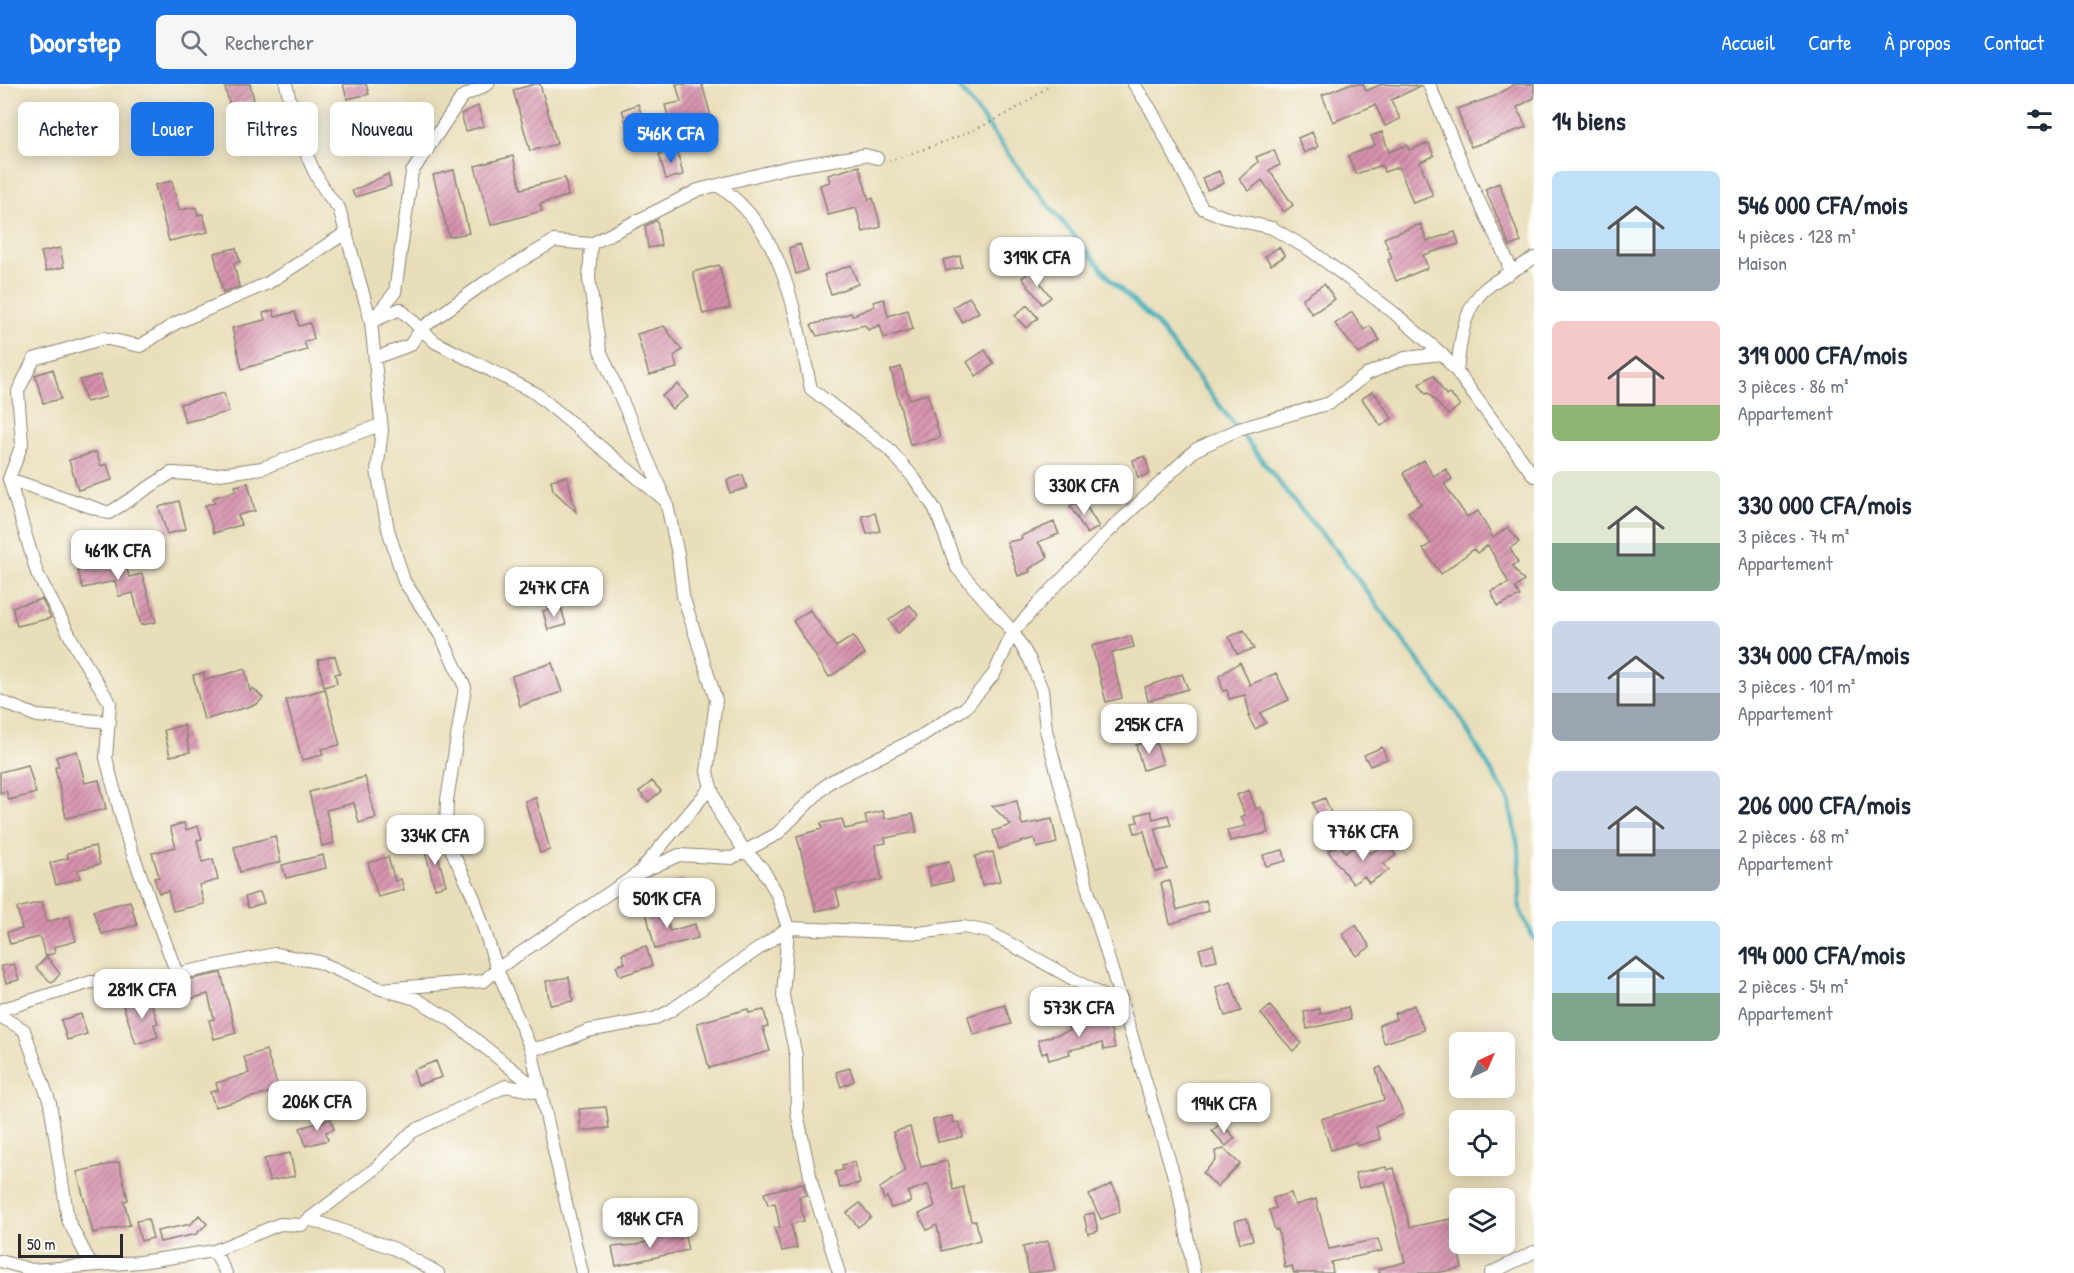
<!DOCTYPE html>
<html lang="fr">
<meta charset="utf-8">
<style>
body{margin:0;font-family:"Patrick Hand",sans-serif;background:#f6f6f7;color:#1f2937;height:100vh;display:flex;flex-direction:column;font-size:22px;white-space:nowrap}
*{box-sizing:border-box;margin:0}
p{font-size:20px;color:#747a83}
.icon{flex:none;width:33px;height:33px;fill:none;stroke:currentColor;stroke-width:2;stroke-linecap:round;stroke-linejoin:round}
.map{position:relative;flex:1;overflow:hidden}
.drawer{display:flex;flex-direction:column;background:#fff;width:540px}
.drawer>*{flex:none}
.top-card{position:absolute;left:18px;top:18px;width:570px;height:54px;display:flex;gap:12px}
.needle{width:39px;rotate:44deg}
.controls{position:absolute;left:1449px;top:948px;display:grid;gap:12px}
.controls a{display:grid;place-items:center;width:66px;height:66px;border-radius:9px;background:#fff;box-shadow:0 3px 15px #0003;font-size:30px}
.scale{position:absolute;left:18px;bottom:15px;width:105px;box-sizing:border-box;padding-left:6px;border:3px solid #2b2b2b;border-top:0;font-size:16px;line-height:21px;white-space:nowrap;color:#2b2b2b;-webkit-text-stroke:4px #fdfcf7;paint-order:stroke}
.price{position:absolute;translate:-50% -51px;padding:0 14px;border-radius:12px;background:#fff;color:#222;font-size:20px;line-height:39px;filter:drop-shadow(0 2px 3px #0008)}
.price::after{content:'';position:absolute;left:50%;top:36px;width:18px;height:14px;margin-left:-9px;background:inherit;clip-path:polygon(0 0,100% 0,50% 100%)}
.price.current{background:#1a73e8;color:#fff}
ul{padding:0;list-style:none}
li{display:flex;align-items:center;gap:18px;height:150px;padding:0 18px}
li span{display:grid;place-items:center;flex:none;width:168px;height:120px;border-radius:9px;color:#555}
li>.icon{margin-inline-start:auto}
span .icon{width:72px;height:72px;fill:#fffc;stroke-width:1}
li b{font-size:26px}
h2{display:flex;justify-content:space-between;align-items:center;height:72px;padding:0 18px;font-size:26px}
.pill{padding:0 21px;border-radius:9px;background:#fff;box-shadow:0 3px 15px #0003;font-size:21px;line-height:54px}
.pill.current{background:#1a73e8;color:#fff}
header{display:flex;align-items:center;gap:36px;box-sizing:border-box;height:84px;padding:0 30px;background:#1a73e8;color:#fff}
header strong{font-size:28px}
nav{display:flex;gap:33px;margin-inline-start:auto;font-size:21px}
.search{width:420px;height:54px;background:#f6f6f7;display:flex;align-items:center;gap:15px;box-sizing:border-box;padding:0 21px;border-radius:9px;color:#747a83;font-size:22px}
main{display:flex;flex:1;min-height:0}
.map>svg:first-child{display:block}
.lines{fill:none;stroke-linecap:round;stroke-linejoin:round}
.stream{stroke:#3bacb6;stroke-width:4.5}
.building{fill:url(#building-hatch)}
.minor-casing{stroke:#8a8472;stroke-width:14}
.path{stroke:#8a8472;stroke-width:2;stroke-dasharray:1.5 4.5;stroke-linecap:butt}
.minor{stroke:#fff;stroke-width:12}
</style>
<header>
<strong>Doorstep</strong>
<div class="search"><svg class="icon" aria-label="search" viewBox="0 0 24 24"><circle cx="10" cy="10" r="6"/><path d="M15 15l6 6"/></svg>Rechercher</div>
<nav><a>Accueil</a><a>Carte</a><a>À propos</a><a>Contact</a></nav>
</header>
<main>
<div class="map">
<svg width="1534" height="1189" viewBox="0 0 1534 1189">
<defs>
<pattern id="building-hatch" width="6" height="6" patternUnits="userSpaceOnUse" patternTransform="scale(1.5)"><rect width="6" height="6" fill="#d691ad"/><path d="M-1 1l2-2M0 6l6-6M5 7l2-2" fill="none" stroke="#ae778d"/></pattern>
</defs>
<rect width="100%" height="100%" fill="#fdfcf7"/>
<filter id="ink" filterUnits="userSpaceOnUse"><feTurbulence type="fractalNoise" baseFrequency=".0167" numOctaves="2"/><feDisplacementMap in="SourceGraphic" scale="12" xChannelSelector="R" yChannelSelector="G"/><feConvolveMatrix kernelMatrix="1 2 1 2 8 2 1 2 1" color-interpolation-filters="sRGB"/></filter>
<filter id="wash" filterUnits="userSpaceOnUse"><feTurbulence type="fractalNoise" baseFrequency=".008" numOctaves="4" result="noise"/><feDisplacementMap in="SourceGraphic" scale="24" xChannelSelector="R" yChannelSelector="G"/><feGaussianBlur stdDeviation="1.35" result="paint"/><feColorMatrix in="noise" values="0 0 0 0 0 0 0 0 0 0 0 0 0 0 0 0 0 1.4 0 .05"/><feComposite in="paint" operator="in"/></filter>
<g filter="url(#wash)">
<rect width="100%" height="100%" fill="#e9deba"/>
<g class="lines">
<path class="stream" d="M957,0L1034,104L1112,197L1155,238L1292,415L1339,470L1457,629L1509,717L1519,767L1520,826L1534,855"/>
</g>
<g id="blocks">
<path class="building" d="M241,0H250L254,16L230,22L225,4Z
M343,0H366L369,10L347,15Z
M535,0H540L557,60L530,67L513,6Z
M676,0H702L714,43L674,54L665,21L681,18Z
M1349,0H1363L1366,7L1382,0L1421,2L1391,16L1400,35L1385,42L1375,21L1333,38L1322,11Z
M1515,0H1534V14L1517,23L1526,43L1471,63L1457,25L1495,12Z
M638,20L647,47L630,51L622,26Z
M478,22L484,42L466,47L461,30Z
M1312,48L1318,63L1304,69L1298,54Z
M1382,48L1389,68L1407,61L1409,66L1429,59L1434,72L1420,78L1433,112L1413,119L1399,83L1384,88L1382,81L1356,90L1348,72L1375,61L1371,52Z
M677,65L683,91L666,95L659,70Z
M1274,66L1280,81L1269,86L1293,121L1284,128L1262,96L1249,107L1239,95L1258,78L1256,73Z
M513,72L521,105L565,94L568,112L540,120L542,127L491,141L475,82Z
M859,82L869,116L873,114L881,143L863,148L856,124L828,131L820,101L830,98L828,91Z
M454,86L469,149L449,153L433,91Z
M1219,87L1224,99L1207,106L1202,94Z
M388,90L391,102L355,113L352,107Z
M172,97L179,126L196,123L198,131L203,130L208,148L169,157L155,101Z
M1499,99L1521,158L1510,162L1485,105Z
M657,136L661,162L648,164L645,142Z
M1421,140L1427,157L1455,148L1459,160L1423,171L1428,184L1396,197L1388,176L1392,174L1384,154Z
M800,160L808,186L796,190L789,164Z
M1279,163L1285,172L1271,181L1265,172Z
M60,164L64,183L46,187L41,168Z
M236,164L240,178L234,179L239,203L223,208L214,169Z
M960,172L962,183L946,187L943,176Z
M719,181L730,224L703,230L693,188Z
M851,181L858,200L831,210L824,191Z
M1031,187L1051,213L1042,220L1022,194Z
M1324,200L1335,215L1312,230L1302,215Z
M969,213L979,228L962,238L953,223Z
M884,215L888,232L908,226L913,245L884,254L880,241L868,246L865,241L817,252L811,241L851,229L852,232L875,222L873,218Z
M1027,221L1038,234L1026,244L1015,232Z
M273,226L275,233L295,228L299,242L310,239L314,255L304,257L307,266L242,285L232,244L265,236L263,229Z
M1352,228L1364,246L1370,242L1380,256L1359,270L1335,240Z
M664,242L682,266L674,272L677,284L649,291L637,250Z
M985,266L994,280L976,292L967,278Z
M901,283L909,315L928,310L940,354L910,361L891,286Z
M53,285L61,315L43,319L35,291Z
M100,291L106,313L86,318L80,296Z
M1433,291L1446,311L1449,309L1460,321L1448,331L1428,309L1426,310L1419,300Z
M678,300L688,313L672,325L662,312Z
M1373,307L1392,334L1381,342L1362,315Z
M224,309L229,328L185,338L180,320Z
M96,368L101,382L107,380L112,396L78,406L69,376Z
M1145,372L1150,390L1138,394L1133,376Z
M1424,376L1433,392L1446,385L1452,395L1444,400L1467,433L1478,427L1493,454L1508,443L1519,458L1510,464L1518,479L1512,482L1524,497L1515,504L1520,512L1498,522L1491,507L1509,499L1488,461L1477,469L1474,465L1441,490L1423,465L1431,459L1408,428L1421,420L1403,389Z
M743,391L747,404L730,409L727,396Z
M567,392L576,428L553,406L551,396Z
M248,399L255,427L238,431L241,441L214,449L205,421L215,419L213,414L236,407L235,402Z
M1082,415L1099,443L1087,450L1070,422Z
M179,417L186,445L167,450L159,423Z
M875,429L880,447L867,450L862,432Z
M1054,438L1059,450L1038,458L1048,473L1029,485L1030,488L1018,492L1007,458L1022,455L1021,452Z
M108,466L110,472L123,469L129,493L142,490L156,538L141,541L133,509L119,512L115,497L83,504L78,487L89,484L85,473Z
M42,515L51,534L17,542L12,523Z
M910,521L918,531L898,549L889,536Z
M561,523L566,541L548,546L543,527Z
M810,526L836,563L853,552L865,570L829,593L793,537Z
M1244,546L1254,565L1237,570L1229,553Z
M1131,552L1134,563L1111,569L1122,614L1106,618L1092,562Z
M335,572L340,589L335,590L337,599L324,603L318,576Z
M1240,578L1250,601L1276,589L1289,616L1260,629L1266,639L1255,645L1248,632L1250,631L1245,611L1229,615L1227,606L1223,607L1219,592Z
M552,579L562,608L520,622L512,592Z
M245,585L250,607L253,604L263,614L257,620L204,636L193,591L204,589L205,596Z
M1182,590L1188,605L1148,617L1145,603Z
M325,605L340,661L321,665L323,671L302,676L286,616Z
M184,641L190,668L170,672L164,646Z
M1155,655L1163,680L1143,686L1136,661Z
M1382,663L1387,675L1370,682L1364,671Z
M77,667L85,699L99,696L106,725L66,734L55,683H59L56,673Z
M28,681L36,709L9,716L6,707L0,709V688Z
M365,693L376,734L359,739L354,719L326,726L334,759L322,762L309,708Z
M652,697L661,707L648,718L639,708Z
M1249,706L1256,725L1260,723L1264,731L1268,749L1230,757L1227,746L1246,742L1241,733L1245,731L1237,711Z
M536,714L550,766L540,769L525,717Z
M1325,714L1333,734L1321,739L1313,719Z
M1017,717L1022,741L1052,735L1057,759L1037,764L1034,754L999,765L993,747L1011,741L992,722Z
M883,727L885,735L913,730L917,748L885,754L886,759L875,761L882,796L836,805L840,822L816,827L797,752L822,745L821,739L842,735L845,745L867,740L865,731Z
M1151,727L1153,735L1168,731L1171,741L1155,744L1167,785L1155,788L1144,747L1135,749L1132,739L1138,738L1136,731Z
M184,739L186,746L198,742L202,755L197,756L202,778L213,775L218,796L199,801L204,820L173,827L168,807L159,809L154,794L159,793L152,769L176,763L170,743Z
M275,752L281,778L240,788L234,763Z
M1387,758L1396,771L1384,780L1389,786L1369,799L1364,792L1353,800L1328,767L1340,760L1345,768L1365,759L1370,770Z
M435,761L446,801L435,804L424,764Z
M95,762L100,780L77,786L80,794L56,801L50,779L68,774L67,769Z
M1283,766L1286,777L1266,782L1263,771Z
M993,768L1000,797L982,801L975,772Z
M323,771L326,784L286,794L282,781Z
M388,773L395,797L401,795L404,806L378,813L368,779Z
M949,778L953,797L931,802L927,783Z
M683,795L690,814L672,820L666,801Z
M1170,797L1177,826L1206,816L1209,827L1170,840L1161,799Z
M260,808L264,819L248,824L245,813Z
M130,817L137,841L102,850L93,827Z
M42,818L47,838L69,832L76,857L54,863L55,869L45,872L40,853L10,860L7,848L22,845L17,824Z
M661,819L670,847L695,840L698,854L655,865L645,824Z
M1356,841L1370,863L1357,872L1342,850Z
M1213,861L1217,876L1203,879L1199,865Z
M646,862L652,882L620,892L616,882L625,879L622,870Z
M47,873L60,890L52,899L36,884Z
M14,880L19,896L6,899L1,882Z
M221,889L236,949L214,955L209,936L214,935L208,910L186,916L181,897Z
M569,893L573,917L550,921L546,897Z
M1231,898L1241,927L1225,932L1216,903Z
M149,912L158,939L154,940L158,953L136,960L123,921Z
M1005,921L1011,940L973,951L968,932Z
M1414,921L1424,946L1384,959L1379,941L1396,935L1394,930Z
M1270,922L1301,959L1293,967L1261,930Z
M1348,923L1351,935L1307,945L1304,928L1320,925V930Z
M748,925L749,929L764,926L768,943L763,944L770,967L709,984L697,939Z
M81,930L87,950L67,956L61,936Z
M1108,933L1115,964L1104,966L1102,959L1069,966L1070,970L1049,976L1047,968L1042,970L1038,956L1070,947L1069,942Z
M266,966L279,1006L215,1023L210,1008L218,1006L216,999L249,989L244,973Z
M436,977L442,993L418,1001L413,986Z
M1381,983L1404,1030L1376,1043L1380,1055L1357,1062L1356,1058L1331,1066L1321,1035L1384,1016L1376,985Z
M850,984L854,997L841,1003L836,988Z
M606,1023L609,1044L581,1047L579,1025Z
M952,1032L954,1039L959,1038L963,1053L938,1058L933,1036Z
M331,1035L334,1045L326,1048L328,1056L306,1062L300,1044Z
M1221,1039L1235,1054L1226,1062L1212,1047Z
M910,1043L921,1083L947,1077L953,1106L963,1103L971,1137H976L980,1156L942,1167L937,1141L927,1146L919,1130L935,1122L928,1100L908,1108L911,1118L891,1124L887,1113L884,1115L880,1104L905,1087L893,1048Z
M1224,1065L1240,1080L1217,1103L1203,1089L1216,1076L1215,1067Z
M290,1069L295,1092L269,1097L264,1075Z
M119,1078L128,1116L124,1117L130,1141L93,1149L77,1088Z
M854,1078L860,1099L840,1104L835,1088L843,1086L842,1081Z
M1386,1083L1387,1086L1394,1084L1410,1143L1451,1135L1462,1184L1436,1189H1379L1378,1185L1405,1178L1385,1097L1359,1104L1355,1089Z
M803,1099L806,1111L799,1113L804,1137L791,1140L797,1164L782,1167L774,1144L780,1143L775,1119L768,1121L764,1109Z
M1112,1100L1118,1112L1120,1128L1101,1135L1089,1111Z
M1291,1109L1295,1121L1316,1115L1329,1165L1378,1155L1382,1167L1331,1178L1333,1189H1294L1292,1182L1285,1184L1278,1145L1275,1146L1269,1126L1276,1124L1273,1114Z
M860,1119L871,1133L858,1143L847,1129Z
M1094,1129L1098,1147L1088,1150L1084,1131Z
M199,1131L207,1140L196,1150L160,1158L157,1147L191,1140Z
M1247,1134L1253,1156L1240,1159L1235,1137Z
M148,1135L153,1154L141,1157L136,1137Z
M684,1148L688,1166L616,1182L612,1163L635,1161Z
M1048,1157L1055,1186L1029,1189L1023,1163Z"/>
</g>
</g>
<g filter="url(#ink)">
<use href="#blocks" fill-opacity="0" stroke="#8a8472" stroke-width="1.5"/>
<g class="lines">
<defs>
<path id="minor" d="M286,0C296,42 308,91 339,124L371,238L400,225L435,258L535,309L666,417L678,470L683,512L716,616L707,688L711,703L721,732L745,767L762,784L777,810L788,844L783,912L796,972L797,1029L812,1101L839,1189
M488,0L462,13L412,88L395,208L371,238L382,346L377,387L388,445L404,497L441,552L465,603L447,716L446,745L451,765L474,814L497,885L531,965L582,1189
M1134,0L1151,26L1202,124L1224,133L1272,144L1310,166L1393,228L1442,270L1457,288L1534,392
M1429,0L1469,96L1508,178L1509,190
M717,101C786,146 795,231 811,305L888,364L914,394L935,425L957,484L1013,548L1030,576L1042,606L1046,646L1089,810L1179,1109L1194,1189
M375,274L410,261L422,244L487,197L554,157L591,160
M1457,288C1460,259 1463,220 1490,201C1504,191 1520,183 1534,174
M9,395L109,429L171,389L212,391L262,384L380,341
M664,413L600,266L589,195L591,160L698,106L789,83L865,71L877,74
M0,617L37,632L110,638
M640,787L711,703
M177,890L127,754L106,674L110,619L79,569L37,489L9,395L22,360L18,307L34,275L104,254L140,262L176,239L268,199L347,148
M381,905L484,897L497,885L637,790L679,771L732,774L777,750L828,699L921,652L965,624L994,590L1013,548L1040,518L1105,451L1195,366L1239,345L1330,319L1367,290L1405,274L1442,270
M0,926L91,898L132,899L275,870L319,878L381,905L416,915L451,936L542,1009
M0,932L24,946L50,1019L68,1136L91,1181
M531,965L554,961L587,947L654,935L670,927L788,844L919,849L963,843L989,848L1121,922
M309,1135L375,1085L412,1048L506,1002L538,1008
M214,1167L226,1189
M0,1177L32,1186L140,1178L214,1167L280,1140L302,1141L309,1135L395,1165L438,1189
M1491,1189L1534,1168"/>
</defs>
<use href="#minor" class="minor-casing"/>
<path class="path" d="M889,77C938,61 1013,35 1050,0"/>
<use href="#minor" class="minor"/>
</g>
</g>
</svg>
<div class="controls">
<a><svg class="needle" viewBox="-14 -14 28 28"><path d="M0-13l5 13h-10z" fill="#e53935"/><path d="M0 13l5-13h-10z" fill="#747a83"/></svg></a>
<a><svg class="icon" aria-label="locate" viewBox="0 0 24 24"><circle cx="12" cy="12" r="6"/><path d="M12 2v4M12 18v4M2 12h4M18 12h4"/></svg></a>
<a><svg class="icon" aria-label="layers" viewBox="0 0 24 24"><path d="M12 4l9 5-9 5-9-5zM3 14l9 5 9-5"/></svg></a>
</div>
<div class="scale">50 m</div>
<b class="price current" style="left:671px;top:80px">546K CFA</b>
<b class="price" style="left:1037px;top:204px">319K CFA</b>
<b class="price" style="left:1084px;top:432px">330K CFA</b>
<b class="price" style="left:118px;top:497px">461K CFA</b>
<b class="price" style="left:554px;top:534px">247K CFA</b>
<b class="price" style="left:1149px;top:671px">295K CFA</b>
<b class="price" style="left:1363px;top:778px">776K CFA</b>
<b class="price" style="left:435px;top:782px">334K CFA</b>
<b class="price" style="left:667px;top:845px">501K CFA</b>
<b class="price" style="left:142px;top:936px">281K CFA</b>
<b class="price" style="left:1079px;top:954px">573K CFA</b>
<b class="price" style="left:317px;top:1048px">206K CFA</b>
<b class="price" style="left:1224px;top:1050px">194K CFA</b>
<b class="price" style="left:650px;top:1165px">184K CFA</b>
<div class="top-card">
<a class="pill">Acheter</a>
<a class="pill current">Louer</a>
<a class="pill">Filtres</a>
<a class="pill">Nouveau</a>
</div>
</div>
<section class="drawer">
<h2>14 biens<svg class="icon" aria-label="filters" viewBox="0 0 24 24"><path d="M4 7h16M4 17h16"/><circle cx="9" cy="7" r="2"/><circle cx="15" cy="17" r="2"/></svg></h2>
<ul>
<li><span style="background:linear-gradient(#bfe0f5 65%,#9aa5b1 0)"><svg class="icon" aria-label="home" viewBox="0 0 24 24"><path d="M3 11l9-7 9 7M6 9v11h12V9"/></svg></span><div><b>546 000 CFA/mois</b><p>4 pièces · 128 m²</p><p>Maison</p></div></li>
<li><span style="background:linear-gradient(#f6c9c9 70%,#8fb573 0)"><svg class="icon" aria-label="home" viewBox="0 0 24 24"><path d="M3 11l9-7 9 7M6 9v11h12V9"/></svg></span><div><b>319 000 CFA/mois</b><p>3 pièces · 86 m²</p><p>Appartement</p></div></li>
<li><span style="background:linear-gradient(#dfe7d0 60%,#7fa58c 0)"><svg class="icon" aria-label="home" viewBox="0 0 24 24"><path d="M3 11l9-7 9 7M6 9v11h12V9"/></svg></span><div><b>330 000 CFA/mois</b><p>3 pièces · 74 m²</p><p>Appartement</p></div></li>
<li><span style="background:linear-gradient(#c9d6e8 60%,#9aa5b1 0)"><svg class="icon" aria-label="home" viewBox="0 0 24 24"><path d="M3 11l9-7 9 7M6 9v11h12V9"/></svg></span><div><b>334 000 CFA/mois</b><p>3 pièces · 101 m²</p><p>Appartement</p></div></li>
<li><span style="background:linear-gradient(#c9d6e8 65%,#9aa5b1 0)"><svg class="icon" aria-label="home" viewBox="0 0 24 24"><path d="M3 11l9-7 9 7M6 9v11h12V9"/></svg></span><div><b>206 000 CFA/mois</b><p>2 pièces · 68 m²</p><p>Appartement</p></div></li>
<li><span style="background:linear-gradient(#bfe0f5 60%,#7fa58c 0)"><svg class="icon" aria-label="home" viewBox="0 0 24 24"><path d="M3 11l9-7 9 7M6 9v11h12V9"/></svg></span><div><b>194 000 CFA/mois</b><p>2 pièces · 54 m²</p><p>Appartement</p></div></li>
</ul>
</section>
</main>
